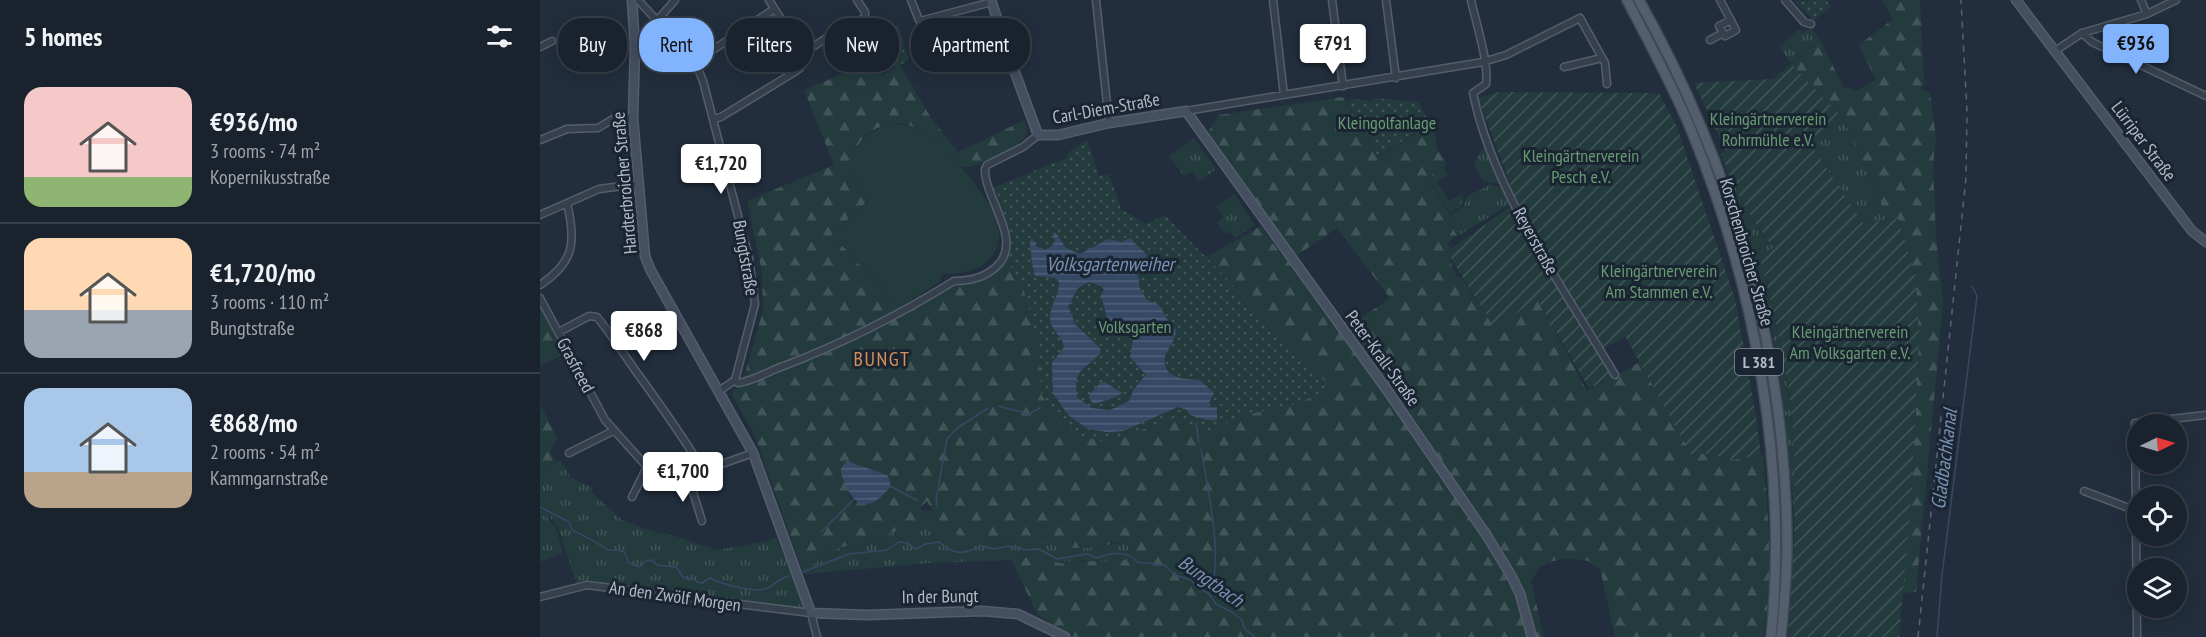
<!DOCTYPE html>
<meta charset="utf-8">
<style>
body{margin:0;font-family:"PT Sans Narrow",sans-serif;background:#232a36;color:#f1f3f6;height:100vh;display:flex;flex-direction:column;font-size:22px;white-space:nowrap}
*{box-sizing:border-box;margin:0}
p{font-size:20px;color:#9fa4aa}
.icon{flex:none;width:33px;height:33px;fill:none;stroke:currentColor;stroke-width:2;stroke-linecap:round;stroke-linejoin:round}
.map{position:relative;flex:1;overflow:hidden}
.side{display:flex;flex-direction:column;background:#1a222e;width:540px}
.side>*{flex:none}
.guide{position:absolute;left:18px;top:18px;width:570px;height:54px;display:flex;gap:12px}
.needle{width:39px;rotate:85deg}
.tools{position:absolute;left:1587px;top:414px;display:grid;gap:12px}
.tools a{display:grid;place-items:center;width:60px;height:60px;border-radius:50%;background:#1a222e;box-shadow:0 3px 15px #0003,0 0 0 2px #383f4a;font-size:30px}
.price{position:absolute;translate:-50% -51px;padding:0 14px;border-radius:6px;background:#fff;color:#222;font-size:20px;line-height:39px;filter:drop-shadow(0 2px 3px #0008)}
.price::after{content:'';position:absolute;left:50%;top:36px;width:18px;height:14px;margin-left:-9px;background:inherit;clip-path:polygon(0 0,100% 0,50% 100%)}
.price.active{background:#82b3fd;color:#111}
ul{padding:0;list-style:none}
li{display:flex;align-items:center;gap:18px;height:150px;padding:0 24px}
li+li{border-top:2px solid #383f4a}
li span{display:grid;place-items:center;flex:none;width:168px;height:120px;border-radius:18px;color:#555}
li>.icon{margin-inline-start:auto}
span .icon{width:72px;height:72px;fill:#fffc;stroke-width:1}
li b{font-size:26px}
h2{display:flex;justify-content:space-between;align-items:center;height:72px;padding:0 24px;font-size:26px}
.chip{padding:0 21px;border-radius:24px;background:#1a222e;box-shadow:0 3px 15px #0003,0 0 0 2px #383f4a;font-size:21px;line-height:54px}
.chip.active{background:#82b3fd;color:#111}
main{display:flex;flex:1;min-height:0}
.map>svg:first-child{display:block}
.grass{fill:url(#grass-tufts)}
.forest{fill:url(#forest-firs);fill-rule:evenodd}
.park{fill:url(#park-dots)}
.garden{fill:url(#garden-furrows)}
.pitch{fill:#243b3e}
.water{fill:url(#water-rules);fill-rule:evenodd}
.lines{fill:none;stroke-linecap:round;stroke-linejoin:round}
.stream{stroke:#354965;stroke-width:1.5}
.street-casing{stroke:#545e6b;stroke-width:9}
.secondary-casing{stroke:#545e6b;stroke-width:11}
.primary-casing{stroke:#3f4956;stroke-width:12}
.street{stroke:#36404d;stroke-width:6}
.secondary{stroke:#444f60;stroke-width:8}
.primary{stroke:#545f6d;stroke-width:9}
.rail{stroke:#576474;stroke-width:1.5;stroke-dasharray:6 6;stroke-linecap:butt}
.labels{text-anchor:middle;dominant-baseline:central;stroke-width:6;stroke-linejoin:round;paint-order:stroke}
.shield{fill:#1b2532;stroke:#848e9c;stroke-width:1.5}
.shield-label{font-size:16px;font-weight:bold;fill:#b1bbc9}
.street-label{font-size:18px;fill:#b1bbc9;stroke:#1b2532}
.park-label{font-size:18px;fill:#679b72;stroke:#1b2532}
.water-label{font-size:20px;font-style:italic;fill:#7791b2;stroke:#1b2532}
.neighbourhood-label{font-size:20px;letter-spacing:1.5px;fill:#d9915b;stroke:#1b2532}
</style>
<main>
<section class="side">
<h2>5 homes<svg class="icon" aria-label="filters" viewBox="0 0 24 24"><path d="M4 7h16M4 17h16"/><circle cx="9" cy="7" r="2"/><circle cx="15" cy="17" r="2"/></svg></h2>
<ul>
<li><span style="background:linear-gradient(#f6c9c9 75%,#8fb573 0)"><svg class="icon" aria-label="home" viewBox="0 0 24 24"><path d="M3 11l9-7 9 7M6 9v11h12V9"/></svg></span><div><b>€936/mo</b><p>3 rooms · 74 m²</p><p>Kopernikusstraße</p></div></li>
<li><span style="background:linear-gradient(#ffd9b3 60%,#9aa5b1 0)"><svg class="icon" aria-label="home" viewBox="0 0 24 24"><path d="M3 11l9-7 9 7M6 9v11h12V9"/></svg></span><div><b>€1,720/mo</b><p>3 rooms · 110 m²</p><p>Bungtstraße</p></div></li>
<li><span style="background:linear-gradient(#a9c7e8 70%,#b9a48a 0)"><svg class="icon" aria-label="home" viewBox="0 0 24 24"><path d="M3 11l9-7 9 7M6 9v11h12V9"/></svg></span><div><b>€868/mo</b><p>2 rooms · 54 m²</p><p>Kammgarnstraße</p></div></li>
</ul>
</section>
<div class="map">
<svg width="1666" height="637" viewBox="0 0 1666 637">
<defs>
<pattern id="grass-tufts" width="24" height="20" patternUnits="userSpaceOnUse" patternTransform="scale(1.5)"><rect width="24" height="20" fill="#243b3e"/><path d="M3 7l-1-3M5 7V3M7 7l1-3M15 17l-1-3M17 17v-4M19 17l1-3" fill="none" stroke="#415559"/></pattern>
<pattern id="forest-firs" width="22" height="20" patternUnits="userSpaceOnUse" patternTransform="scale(1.5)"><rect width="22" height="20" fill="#243b3e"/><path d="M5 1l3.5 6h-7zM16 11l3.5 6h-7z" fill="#415559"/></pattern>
<pattern id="park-dots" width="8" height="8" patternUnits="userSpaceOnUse" patternTransform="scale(1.5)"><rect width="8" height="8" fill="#243b3e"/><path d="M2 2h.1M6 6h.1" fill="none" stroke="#415559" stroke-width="1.8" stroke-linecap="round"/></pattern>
<pattern id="garden-furrows" width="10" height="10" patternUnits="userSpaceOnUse" patternTransform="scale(1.5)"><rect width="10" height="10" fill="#243b3e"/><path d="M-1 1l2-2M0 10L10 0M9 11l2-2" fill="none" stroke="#415559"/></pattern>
<pattern id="water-rules" width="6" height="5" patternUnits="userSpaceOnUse" patternTransform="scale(1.5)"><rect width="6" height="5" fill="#354965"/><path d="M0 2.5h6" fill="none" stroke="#50617a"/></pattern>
</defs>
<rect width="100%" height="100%" fill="#222e3d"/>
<path class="grass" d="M1272,28L1279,40L1251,63L1239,47L1258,30L1262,32Z
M1303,118L1348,219L1324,224L1273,148V143Z
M654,138L676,169L656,184L658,180L652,171L644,176L629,156Z
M946,144L965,185L943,181L934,166L938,155Z
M1185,166L1220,232L1235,249L1219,255C1236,319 1250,384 1254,451C1256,474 1255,497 1255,521C1249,456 1244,393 1232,329C1222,274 1202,220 1185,166Z
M903,167L908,174L897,182L909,201L922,194L923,199L921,206L910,213L888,178Z
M949,185L966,188L973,202L918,236C913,230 912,227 915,221L911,214L923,207L928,196Z
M694,194L715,225L695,238L690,231L685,234L677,222L684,217L678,208H674Z
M21,460L30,477L53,488L51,492L82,520L121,534L122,532L177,550L223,542L236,538L262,597L263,607L258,610L37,585L18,527L7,514L8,519L16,528L23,553L0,562V476L5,467Z
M383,511H391L399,521L448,538L467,537L566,546L588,541L589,553L586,560L572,563L541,560L518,563L484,557L475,567L471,560L391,563L264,574L261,566L276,563L284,553L305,546L329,545L350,533L371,525Z"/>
<path class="forest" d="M1342,0H1380L1384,83L1380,88L1390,93L1396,138L1393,165L1396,236L1403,303L1376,592L1362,593L1376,412V278L1358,218L1348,219L1303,118L1251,64L1280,40L1303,86L1316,91L1336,80L1319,45L1353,19Z
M329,63L342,75L360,65L391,118L418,152L485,120L487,134L474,149L431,167L418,166C404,149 390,132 368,125C344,118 314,136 313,162C312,177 322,189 329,200L292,234L358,308V314L414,281L450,273L466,246L573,210L569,174L581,209L606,224L610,223L667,257L721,226L735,246L805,332L810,330L808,327L850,298L797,228L756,256L668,132L679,115L803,97L838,157L890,125L896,136V148L907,164L887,178L914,221L912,226L917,236L907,243L911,249L907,252L916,276L921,278L954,327L997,298L1047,391L1100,362L1152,455L1169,453L1191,460L1223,455C1228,514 1234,578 1223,637H1075L1060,569L1048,561L1030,558L1013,561L999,568L991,581L1004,637H530L497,614L475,567C498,542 498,560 520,563C528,564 536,560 543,561C558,561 571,563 585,560L589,553L587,541C573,542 561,548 546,548C520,549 494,540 468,537C462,536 455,538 449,538C416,540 402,530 387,501L380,508L383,511L372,525L350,533L329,545L305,546L284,553L276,563L261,566L215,436L192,395V392L197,388L205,374L223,310L222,272L207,201L294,165L264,90ZM307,462C312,462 347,474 349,477C350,480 350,485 350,487L315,503L310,497L303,466Z
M0,307L24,354L0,366Z
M0,404L17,438L10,451L16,462L5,467L0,476Z"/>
<path class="park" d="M1286,0L1291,7L1274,20L1254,1Z
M358,25L369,60L355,68L349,52L344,53L355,26Z
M836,98L878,102L890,124L838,156L807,102L814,99L832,101Z
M547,140L559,176L569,174L581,209L606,224L625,215L791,387C781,392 771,398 761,402C732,413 693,410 672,435L636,421H625L581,438L562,441L541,436L519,422L501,394L500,356L491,315L483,288L472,274L465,223L453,188L526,158L530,151Z"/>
<path class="garden" d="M1251,64L1303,118L1273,143L1275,146L1273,148L1324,224L1358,218L1376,278L1379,337L1372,486L1359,637H1248C1252,576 1257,515 1254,453C1252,386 1236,319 1219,254L1234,248C1212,222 1193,187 1181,154L1186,151L1154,83L1233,79Z
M959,92L1119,93L1137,127L1195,299L1215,410L1221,455L1191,460L1169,453L1152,456L1085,336L1058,352L1074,377L1049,388L997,299L954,328L907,252L977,202L938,98Z"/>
<path class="pitch" d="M350,124C361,125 371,125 381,130C400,139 446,194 454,213C471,253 441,278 402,273L400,282L358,308L292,234L329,201C323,191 315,183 313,172C308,147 330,130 350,124Z"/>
<path class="water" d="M515,232L526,248L540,254L568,239L581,242L591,238C596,246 602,249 607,255L605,265L594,263L592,270L599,277V287L607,300L619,305L627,319L636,330C635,343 627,348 625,357C621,379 646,379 660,380L674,393L667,407H677V420H667L650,415L647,410L638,407L583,431L567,432L548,429L528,415L513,393L512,363L524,347C523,335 510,332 510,316C511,304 519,296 519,282L515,278L495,276C491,264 491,252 490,240L493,239L496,246L504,250L512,246L515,241L513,233ZM549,282L561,286L564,290L561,295L568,322L585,323L593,339L590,357L606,375L594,389L589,401L570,410L552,408L537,397C533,366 545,372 561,352L560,348L535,324L528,306L538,288Z
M565,382L582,393L576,397L554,404L550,400L549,395L560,383Z
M307,461L347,475L350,480V487C332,510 316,512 305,483C303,479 300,474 301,469C302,466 304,464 307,461Z"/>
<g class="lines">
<path class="stream" d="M458,406L489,414L500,408
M656,423L659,443
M661,448C667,486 684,558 670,592
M350,486L378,501
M397,506L396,500L407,439L416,429L448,408
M0,507L29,522L32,530C44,536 58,542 68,550H77L84,552L89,563L100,567L106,561L112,560L117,565L136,567L144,578H154L157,582L162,583L170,578C181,584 216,594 228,588C237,584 236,579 249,576
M282,531L313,500
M263,572L309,554L347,550L359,542L368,543L375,549L386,544L399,542C413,555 424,555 441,546L454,549L469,546L487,550L499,549L517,559L547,554L557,558C570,553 588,550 597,562L624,565L635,575L651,580L657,587L669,594L676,604L692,612L702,620L704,628L715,637
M1397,637L1402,575L1437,296L1432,286"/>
<defs>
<path id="street" d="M98,0L155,62L163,81L209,258L215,304L195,380L179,391
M229,0L263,54
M371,0L379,20H384L452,2
M556,0L569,123
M733,0L744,95
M792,0L803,86
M846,0L856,78
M931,0C936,23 949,62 946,84L933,93C953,192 1024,288 1075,375
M1180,0L1196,30L1185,36L1179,26L1191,20
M1245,0L1264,22L1271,24
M1601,0L1607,14
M1542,33L1552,42L1666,96
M1170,40L1183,33
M95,46L135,0
M0,47L12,41
M1515,51L1542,33L1607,14L1636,0
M155,62L234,9
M1024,67L1062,58
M646,111L943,62L966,55L1040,18L1065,63L1067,84
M174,119L181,117L253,73L260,68L263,54L268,50L294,33L303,32L325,17V12L317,0
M0,140L27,129L58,128L73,119L93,118
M0,215L59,189L98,184
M0,285C35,262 36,241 27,203
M0,298L65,420L107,467L129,475L148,476L213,453
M19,332L49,316L57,317C71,334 82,352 95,370C119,403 142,435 163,470
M195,380L198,383C213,381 227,372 241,367C302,344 359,315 414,281C430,281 445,278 457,266C484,240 444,198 445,169L447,165L483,147L498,135
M29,453L73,431
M148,476L162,521
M1544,491L1594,510
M92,497L107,467
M0,597L47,585L271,613L277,637
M1597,637L1595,423L1666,415"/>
<path id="secondary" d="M92,0L95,46L93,118L105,256L110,269L213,453L271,613L327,615L442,611L478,614L525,637
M451,0L473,67L498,135H518L569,123L646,111L847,390L947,536L972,577L980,594L992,637
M1476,0L1652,231L1666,242"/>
<path id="primary" d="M1087,0C1109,43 1133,86 1151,130C1216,287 1248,468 1231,637
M1099,0C1194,169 1246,352 1247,546C1247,577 1244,607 1241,637"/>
</defs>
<use href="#street" class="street-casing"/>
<use href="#secondary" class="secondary-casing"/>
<use href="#primary" class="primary-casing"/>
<use href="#street" class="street"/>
<use href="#secondary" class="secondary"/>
<use href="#primary" class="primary"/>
<path class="rail" d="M1378,637L1426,178L1427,111L1421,0"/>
</g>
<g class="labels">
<rect class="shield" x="1195" y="349" width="48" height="26" rx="4.5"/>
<g class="shield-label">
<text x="1219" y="362">L 381</text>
</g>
<g class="street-label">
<text transform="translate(566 108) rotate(-10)">Carl-Diem-Straße</text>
<text transform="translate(1604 141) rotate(53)">Lürriper Straße</text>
<text transform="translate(84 183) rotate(-95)">Hardterbroicher Straße</text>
<text transform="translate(996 241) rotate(61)">Reyerstraße</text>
<text transform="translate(1207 252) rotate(74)">Korschenbroicher Straße</text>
<text transform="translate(206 258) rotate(80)">Bungtstraße</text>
<text transform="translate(843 358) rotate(54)">Peter-Krall-Straße</text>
<text transform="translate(36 365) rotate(62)">Grasfreed</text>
<text transform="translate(135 596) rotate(8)">An den Zwölf Morgen</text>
<text transform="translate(400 596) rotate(-1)">In der Bungt</text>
</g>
<g class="park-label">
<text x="1228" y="118">Kleingärtnerverein<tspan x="1228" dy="21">Rohrmühle e.V.</tspan></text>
<text x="847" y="122">Kleingolfanlage</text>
<text x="1041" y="155">Kleingärtnerverein<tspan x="1041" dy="21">Pesch e.V.</tspan></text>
<text x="1119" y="270">Kleingärtnerverein<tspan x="1119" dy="21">Am Stammen e.V.</tspan></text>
<text x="595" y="326">Volksgarten</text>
<text x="1310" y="331">Kleingärtnerverein<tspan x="1310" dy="21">Am Volksgarten e.V.</tspan></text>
</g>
<g class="water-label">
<text x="570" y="264">Volksgartenweiher</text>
<text transform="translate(1404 459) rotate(-83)">Gladbachkanal</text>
<text transform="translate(671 581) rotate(35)">Bungtbach</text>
</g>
<g class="neighbourhood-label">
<text x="342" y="359">BUNGT</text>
</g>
</g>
</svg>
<div class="tools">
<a><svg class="needle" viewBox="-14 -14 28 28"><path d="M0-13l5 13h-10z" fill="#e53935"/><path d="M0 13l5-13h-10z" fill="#9fa4aa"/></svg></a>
<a><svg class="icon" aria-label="locate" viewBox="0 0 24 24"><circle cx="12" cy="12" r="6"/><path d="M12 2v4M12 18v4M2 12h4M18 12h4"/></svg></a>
<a><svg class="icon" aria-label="layers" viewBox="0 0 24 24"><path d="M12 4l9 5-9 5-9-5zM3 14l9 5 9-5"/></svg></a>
</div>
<b class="price" style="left:793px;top:75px">€791</b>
<b class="price active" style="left:1596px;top:75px">€936</b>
<b class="price" style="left:181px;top:195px">€1,720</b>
<b class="price" style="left:104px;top:362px">€868</b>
<b class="price" style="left:143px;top:503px">€1,700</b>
<div class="guide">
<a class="chip">Buy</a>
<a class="chip active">Rent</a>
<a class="chip">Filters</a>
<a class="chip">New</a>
<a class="chip">Apartment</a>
</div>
</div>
</main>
